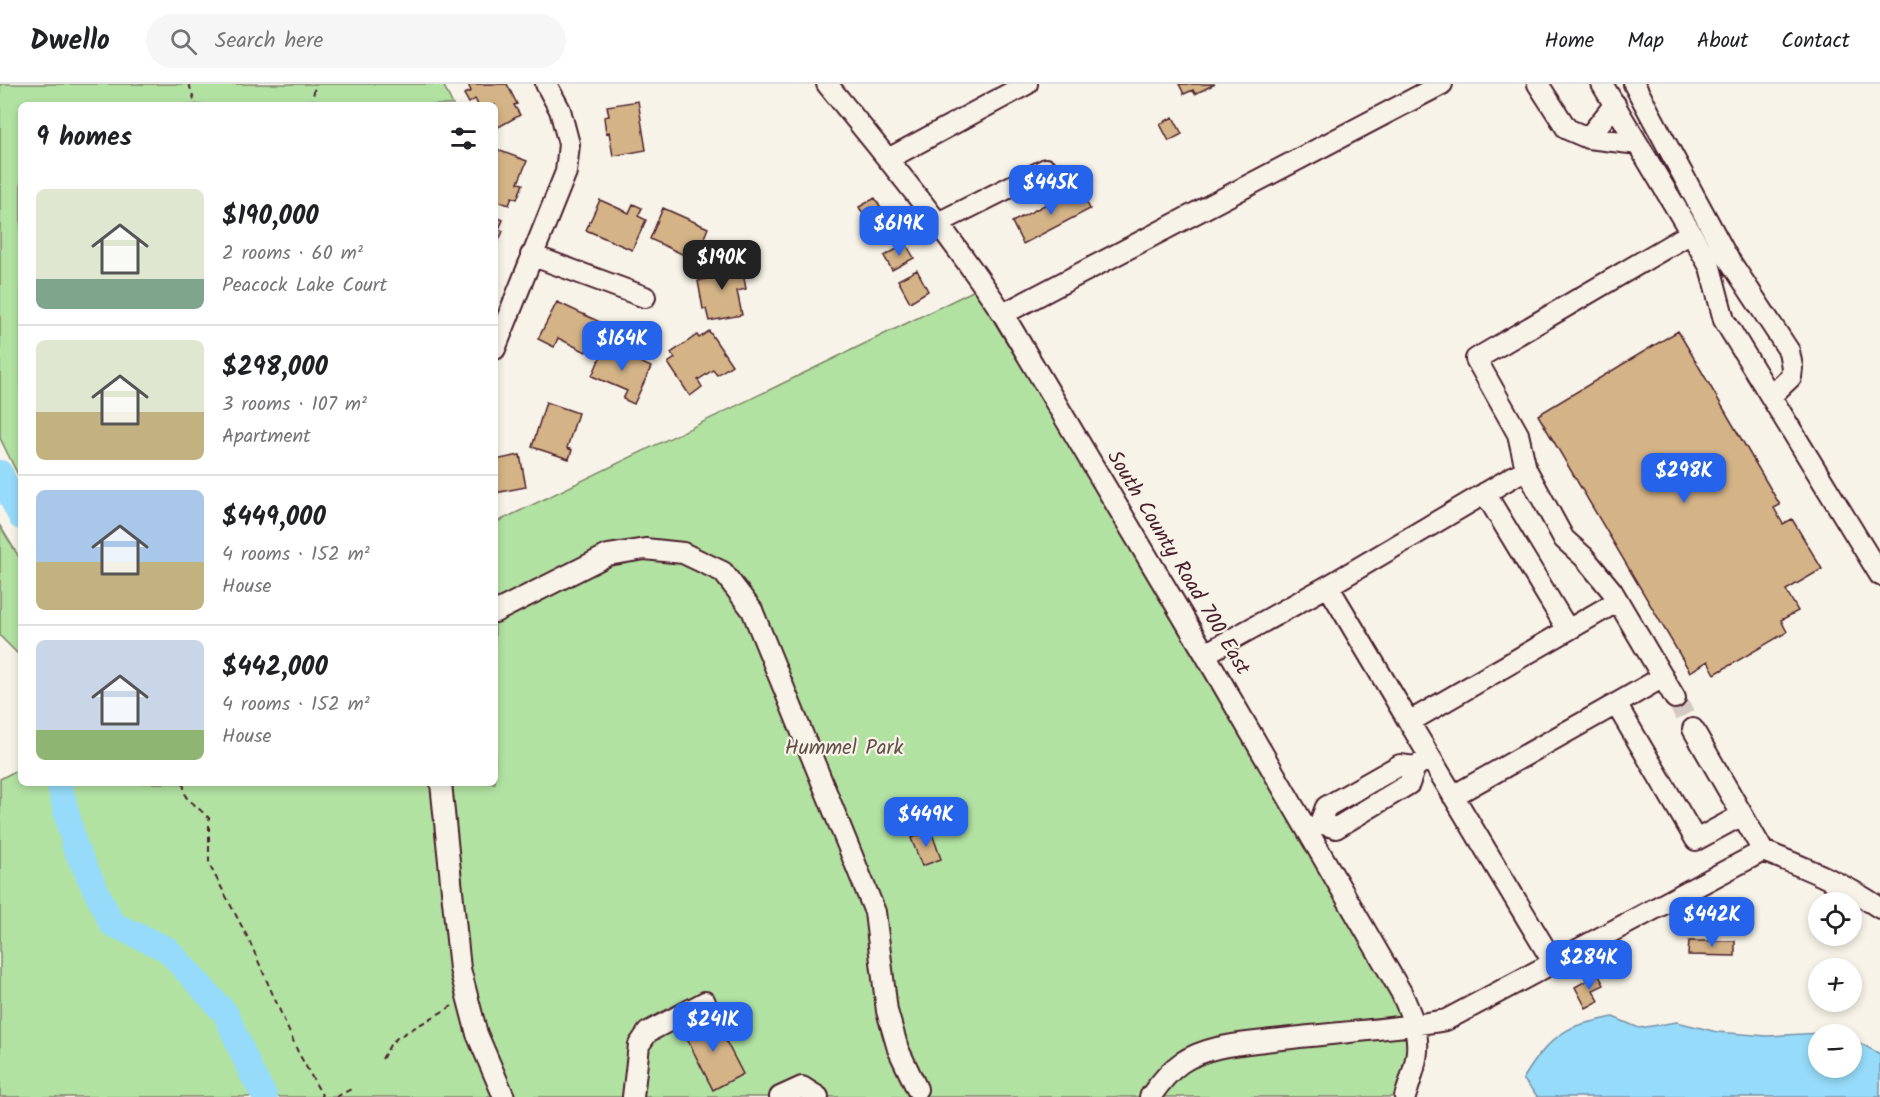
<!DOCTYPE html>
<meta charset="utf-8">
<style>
body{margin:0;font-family:Kalam,sans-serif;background:#f6f6f6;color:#202124;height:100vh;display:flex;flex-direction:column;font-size:22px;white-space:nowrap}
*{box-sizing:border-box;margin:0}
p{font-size:20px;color:#757577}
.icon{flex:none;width:33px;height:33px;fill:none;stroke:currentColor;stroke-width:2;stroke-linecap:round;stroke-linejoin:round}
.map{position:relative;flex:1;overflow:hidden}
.sheet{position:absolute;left:18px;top:18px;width:480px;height:684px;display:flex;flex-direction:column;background:#fff;border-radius:9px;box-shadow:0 3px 9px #0003}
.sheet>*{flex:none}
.controls{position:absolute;left:1808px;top:808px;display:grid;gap:12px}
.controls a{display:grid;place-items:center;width:54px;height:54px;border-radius:50%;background:#fff;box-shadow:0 3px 9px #0003;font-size:30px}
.price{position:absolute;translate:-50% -51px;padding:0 14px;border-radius:12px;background:#2563eb;color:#fff;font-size:20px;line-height:39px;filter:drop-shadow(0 2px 3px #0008)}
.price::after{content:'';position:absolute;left:50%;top:36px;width:18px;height:14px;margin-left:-9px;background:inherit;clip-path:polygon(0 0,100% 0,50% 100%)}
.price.current{background:#222;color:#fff}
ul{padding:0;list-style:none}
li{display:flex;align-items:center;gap:18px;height:150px;padding:0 18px}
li+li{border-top:2px solid #e0e0e0}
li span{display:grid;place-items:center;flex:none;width:168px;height:120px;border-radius:9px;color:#555}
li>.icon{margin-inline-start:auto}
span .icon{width:72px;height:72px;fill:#fffc;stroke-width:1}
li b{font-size:26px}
h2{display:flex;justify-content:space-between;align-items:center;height:72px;padding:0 18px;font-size:26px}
header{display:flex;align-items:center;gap:36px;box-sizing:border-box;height:84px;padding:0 30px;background:#fff;border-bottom:2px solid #e0e0e0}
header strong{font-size:28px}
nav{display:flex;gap:33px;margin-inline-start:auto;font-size:21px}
.search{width:420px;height:54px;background:#f6f6f6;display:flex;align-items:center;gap:15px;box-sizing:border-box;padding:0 21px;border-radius:33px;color:#757577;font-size:22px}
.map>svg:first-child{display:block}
.green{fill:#b1e2a2;stroke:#7e8066;stroke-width:1.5}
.water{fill:#96dbf9;stroke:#7890a7;stroke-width:1.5}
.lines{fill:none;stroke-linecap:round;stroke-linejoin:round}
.river{stroke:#96dbf9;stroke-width:26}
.building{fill:#d4b387;stroke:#4a1f2b;stroke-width:1.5}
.minor-tunnel{stroke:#d4c9c2;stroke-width:20;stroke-dasharray:20 10;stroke-linecap:butt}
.minor-casing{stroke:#4a1f2b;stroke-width:24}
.path{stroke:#4a1f2b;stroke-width:2;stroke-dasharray:6 4.5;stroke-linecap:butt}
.minor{stroke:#f7f3e8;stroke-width:20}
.labels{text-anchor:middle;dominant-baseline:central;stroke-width:4.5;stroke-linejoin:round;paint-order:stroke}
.street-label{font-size:21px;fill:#4a1f2b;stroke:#f7f3e8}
.park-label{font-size:21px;fill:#645049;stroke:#f7f3e8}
</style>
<header>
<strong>Dwello</strong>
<div class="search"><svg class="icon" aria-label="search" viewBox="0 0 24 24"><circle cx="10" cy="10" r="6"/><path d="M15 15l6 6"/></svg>Search here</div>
<nav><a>Home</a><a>Map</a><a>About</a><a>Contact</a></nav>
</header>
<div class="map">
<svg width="1880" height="1013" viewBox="0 0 1880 1013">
<rect width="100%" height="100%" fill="#f7f3e8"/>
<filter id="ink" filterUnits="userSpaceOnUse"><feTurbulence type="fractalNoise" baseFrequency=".0167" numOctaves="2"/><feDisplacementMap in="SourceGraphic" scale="12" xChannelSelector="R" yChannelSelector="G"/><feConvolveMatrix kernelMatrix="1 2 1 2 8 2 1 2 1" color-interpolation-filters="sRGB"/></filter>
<g filter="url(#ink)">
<path class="green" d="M0,0H443L453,21H21V397L0,354Z
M975,206L1385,882L1409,946L1405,1013H0V695L21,684V699H495V439Z
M0,442L21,476V573L0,552Z"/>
<path class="water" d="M1613,933L1639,944L1677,938L1717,948L1767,952L1840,948L1846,951H1818V984H1851V954L1880,970V1013H1538L1523,995C1536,974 1551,952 1576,942C1587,938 1601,936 1613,933Z"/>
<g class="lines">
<path class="river" d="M0,389L21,433
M59,699L75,763L112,840L167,865L226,930L251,988L265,1013"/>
</g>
<path class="building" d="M468,0H507L517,20L514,21L520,31L495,45V21H478L475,15L469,19L464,10L471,7Z
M1179,0H1215L1195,10L1193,6L1184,10Z
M638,17L646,66L613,72L609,48L606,49L604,33L609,32L607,22Z
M1173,33L1182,50L1169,57L1160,40Z
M495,65L527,77L518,99L523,100L517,115L512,113L509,121L495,116Z
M1079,103L1090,125L1023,160L1012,138Z
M875,114L888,137L872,145L859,123Z
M600,116L629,129L633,120L642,124L638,132L646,136L632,166L586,146Z
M663,124L708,144L696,173L685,168L684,171L650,155Z
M495,132L503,136L499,145L503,147L495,165Z
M906,160L914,174L892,186L884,172Z
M741,178L746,205L737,207L742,231L709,237L706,225H703L698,197L706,195L704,185Z
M917,186L928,207L910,218L898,196Z
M557,218L600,238L586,268L558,254L554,263L538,255Z
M709,247L732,281L717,291L713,286L698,296L702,303L690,312L668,279L675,274L671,269L697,251L699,254Z
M1678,247L1780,421L1774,424L1783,440L1792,435L1822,485L1786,506L1798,527L1781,536L1787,548L1715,590L1708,577L1690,588L1538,331Z
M605,262L614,266L613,268L625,274L628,268L642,274L640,278L651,283L634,320L623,315L627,307L592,292Z
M546,318L578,329L567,364L572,366L569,375L532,363Z
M520,371L526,403L495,409V376Z
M931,747L941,775L922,782L911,754Z
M1689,857H1735V872L1688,871Z
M1598,890L1604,901L1593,906L1599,917L1586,924L1575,903Z
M713,932L743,990L713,1006L683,947Z"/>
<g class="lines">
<path class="minor-tunnel" d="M1675,614L1693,645"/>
<defs>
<path id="minor" d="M827,0C888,75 949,149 1003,230L1205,570L1401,908C1423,956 1421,965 1405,1013
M1538,0L1567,45L1588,54L1638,60
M1634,0L1726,171L1789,267L1792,283L1791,293L1771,312
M1588,54L1615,20
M888,75L1027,0
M938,139L1046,85
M1691,149L1710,183L1724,236L1880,491
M531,171L645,213
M1003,230L1442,0
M495,265L566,88L569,60L560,26L546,0
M1526,385L1518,350L1476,275L1691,149L1602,0
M1485,409L1568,546
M1328,502L1409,638
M495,528L608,471L645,465L683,469L723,488L752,526L875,828L887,927L898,965L917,1005
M1205,570L1328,502L1526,385L1564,455L1584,473L1612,507L1675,614
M1616,620L1663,593
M1415,683L1400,681L1326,723L1320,739L1336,744L1409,700L1415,683L1430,673
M441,699L460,885L477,950L504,1013
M1453,712L1616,620L1696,756L1742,731
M1763,767C1804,783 1843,799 1880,824
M1553,878L1409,638L1618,517
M633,1013L639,961L648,948L705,918
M780,1013L802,1003L818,1013
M1150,1013C1159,1000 1168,988 1181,979C1208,961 1242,960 1273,956C1331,949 1389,946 1446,936L1763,767L1693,645"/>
</defs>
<use href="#minor" class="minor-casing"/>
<path class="path" d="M189,0L196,21
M312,21L315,0
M183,699L186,713L209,734V780L249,856L298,968L323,1013
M382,975L390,961L397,954L452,922
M336,1013L353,1004"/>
<use href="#minor" class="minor"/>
</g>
</g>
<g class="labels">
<g class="street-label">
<text transform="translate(1178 479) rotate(59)">South County Road 700 East</text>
</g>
<g class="park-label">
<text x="844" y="664">Hummel Park</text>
</g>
</g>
</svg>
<div class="controls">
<a><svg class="icon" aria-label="locate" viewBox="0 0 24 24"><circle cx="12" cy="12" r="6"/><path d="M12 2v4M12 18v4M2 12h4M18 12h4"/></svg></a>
<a>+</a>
<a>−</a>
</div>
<b class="price" style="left:1051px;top:132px">$445K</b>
<b class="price" style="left:899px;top:173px">$619K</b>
<b class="price current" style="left:722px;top:207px">$190K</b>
<b class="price" style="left:622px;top:288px">$164K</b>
<b class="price" style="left:1684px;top:420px">$298K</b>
<b class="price" style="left:926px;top:764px">$449K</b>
<b class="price" style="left:1712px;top:864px">$442K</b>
<b class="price" style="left:1589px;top:907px">$284K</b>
<b class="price" style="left:713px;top:969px">$241K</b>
<section class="sheet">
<h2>9 homes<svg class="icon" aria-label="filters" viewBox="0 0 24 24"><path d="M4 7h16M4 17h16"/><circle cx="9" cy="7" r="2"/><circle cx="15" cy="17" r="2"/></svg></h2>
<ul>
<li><span style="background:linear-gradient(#dfe7d0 75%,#7fa58c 0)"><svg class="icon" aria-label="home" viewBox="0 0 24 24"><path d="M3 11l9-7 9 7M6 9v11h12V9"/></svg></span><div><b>$190,000</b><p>2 rooms · 60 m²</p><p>Peacock Lake Court</p></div></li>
<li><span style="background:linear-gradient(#dfe7d0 60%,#c2b280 0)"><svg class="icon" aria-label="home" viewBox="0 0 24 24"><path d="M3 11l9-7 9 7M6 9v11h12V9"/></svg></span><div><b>$298,000</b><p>3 rooms · 107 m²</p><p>Apartment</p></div></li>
<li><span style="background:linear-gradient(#a9c7e8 60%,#c2b280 0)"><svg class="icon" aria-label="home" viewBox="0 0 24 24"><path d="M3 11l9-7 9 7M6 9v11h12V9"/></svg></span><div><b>$449,000</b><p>4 rooms · 152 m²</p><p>House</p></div></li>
<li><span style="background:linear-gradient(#c9d6e8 75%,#8fb573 0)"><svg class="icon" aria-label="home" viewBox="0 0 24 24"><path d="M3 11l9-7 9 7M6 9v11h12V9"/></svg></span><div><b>$442,000</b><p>4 rooms · 152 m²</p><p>House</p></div></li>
</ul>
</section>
</div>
